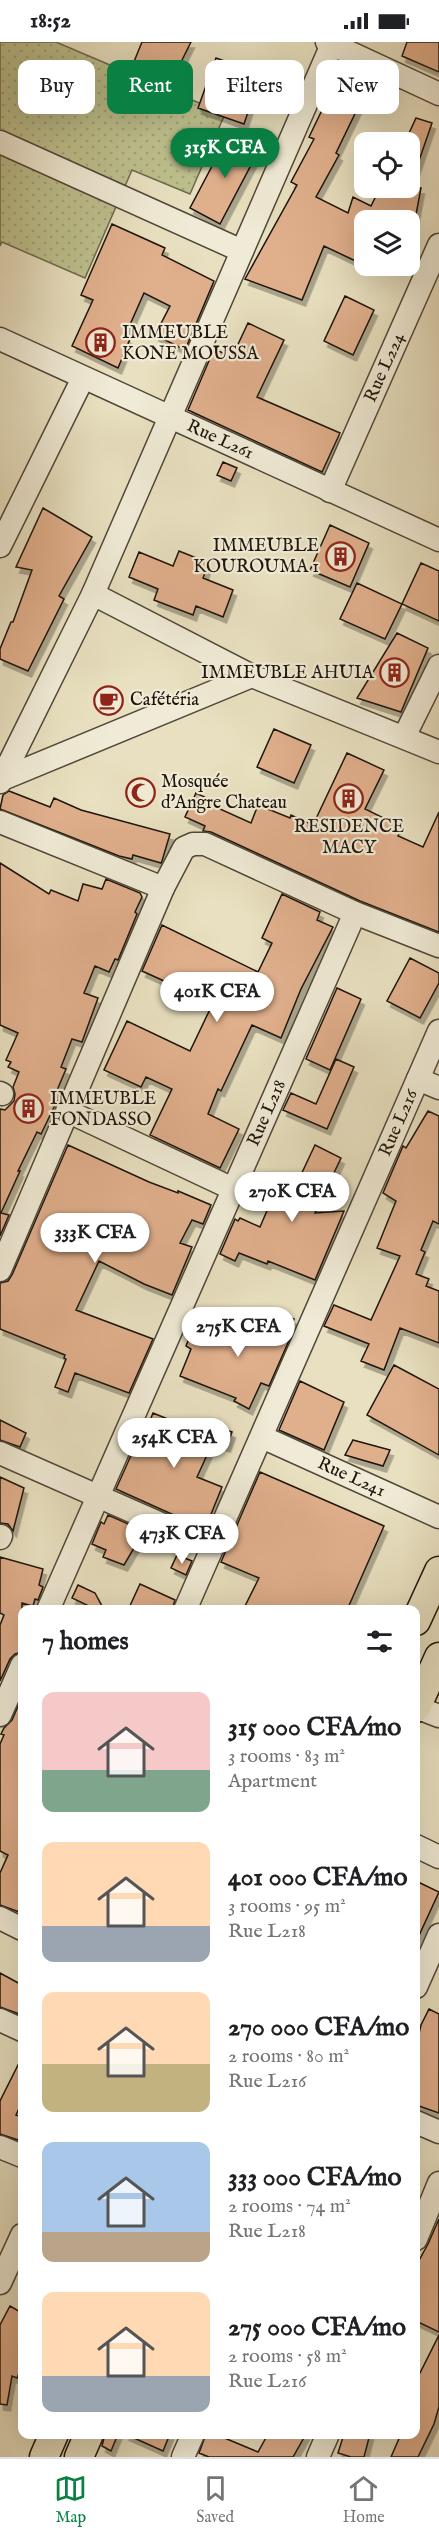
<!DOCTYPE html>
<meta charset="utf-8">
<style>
body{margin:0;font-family:"IM FELL English",serif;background:#f6f6f6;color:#202124;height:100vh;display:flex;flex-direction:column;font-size:22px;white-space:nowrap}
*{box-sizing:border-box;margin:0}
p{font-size:20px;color:#757577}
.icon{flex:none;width:33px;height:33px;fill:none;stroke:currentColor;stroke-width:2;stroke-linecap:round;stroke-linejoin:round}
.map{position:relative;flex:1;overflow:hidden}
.side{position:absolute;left:18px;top:1563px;width:402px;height:834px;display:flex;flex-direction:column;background:#fff;border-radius:12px;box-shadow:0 6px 24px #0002}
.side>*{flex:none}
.hud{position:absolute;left:18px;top:18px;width:404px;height:54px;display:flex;gap:12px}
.buttons{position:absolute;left:354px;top:90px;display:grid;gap:12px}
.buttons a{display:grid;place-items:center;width:66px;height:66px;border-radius:12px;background:#fff;box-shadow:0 6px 24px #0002;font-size:30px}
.price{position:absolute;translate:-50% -51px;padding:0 14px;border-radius:21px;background:#fff;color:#222;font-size:20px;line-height:39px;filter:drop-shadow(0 2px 3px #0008)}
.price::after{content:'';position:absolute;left:50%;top:36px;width:18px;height:14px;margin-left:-9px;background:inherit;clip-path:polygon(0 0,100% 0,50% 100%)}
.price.selected{background:#0b8043;color:#fff}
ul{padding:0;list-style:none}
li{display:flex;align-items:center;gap:18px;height:150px;padding:0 24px}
li span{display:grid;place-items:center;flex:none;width:168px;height:120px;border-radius:12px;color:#555}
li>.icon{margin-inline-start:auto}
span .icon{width:72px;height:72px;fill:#fffc;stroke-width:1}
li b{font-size:26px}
h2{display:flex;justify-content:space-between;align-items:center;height:72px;padding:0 24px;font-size:26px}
.tag{padding:0 21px;border-radius:12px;background:#fff;box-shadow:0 6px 24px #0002;font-size:21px;line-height:54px}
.tag.selected{background:#0b8043;color:#fff}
.status{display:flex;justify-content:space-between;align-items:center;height:42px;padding:0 30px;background:#fff;direction:ltr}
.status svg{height:16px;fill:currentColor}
.menu{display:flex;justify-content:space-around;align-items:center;height:84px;border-top:2px solid #e0e0e0;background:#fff;font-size:16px;color:#757577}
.menu a{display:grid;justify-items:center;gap:3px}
.menu .selected{color:#0b8043}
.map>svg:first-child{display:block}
.grass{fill:url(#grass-dots);stroke:#6e6a4d;stroke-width:1.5}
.building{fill:#e0af8c;stroke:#1e140c;stroke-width:1.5;filter:url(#shadow)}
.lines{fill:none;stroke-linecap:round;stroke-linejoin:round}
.minor-casing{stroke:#504739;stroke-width:25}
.major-casing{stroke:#1e140c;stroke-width:31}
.minor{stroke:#f0ebd6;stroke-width:22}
.major{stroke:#e8e0c0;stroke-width:28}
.labels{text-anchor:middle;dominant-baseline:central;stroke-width:4.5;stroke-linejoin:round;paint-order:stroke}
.poi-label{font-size:18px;fill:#1e140c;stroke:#f0ebd6;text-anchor:start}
.street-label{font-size:18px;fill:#1e140c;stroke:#f0ebd6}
</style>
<div class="status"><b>18:52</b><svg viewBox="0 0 49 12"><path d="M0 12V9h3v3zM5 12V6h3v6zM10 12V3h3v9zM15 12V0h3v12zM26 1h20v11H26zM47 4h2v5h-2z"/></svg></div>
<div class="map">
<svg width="439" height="2415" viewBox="0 0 439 2415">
<defs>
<pattern id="grass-dots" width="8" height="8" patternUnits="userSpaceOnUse" patternTransform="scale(1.5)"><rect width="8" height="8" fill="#bdc08e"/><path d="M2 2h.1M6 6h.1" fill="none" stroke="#a2a479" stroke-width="1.8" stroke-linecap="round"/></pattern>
<filter id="shadow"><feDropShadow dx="3.5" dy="6" stdDeviation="0" flood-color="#0004"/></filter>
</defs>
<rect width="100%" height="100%" fill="#e8e0c0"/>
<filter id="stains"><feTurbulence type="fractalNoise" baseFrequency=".00333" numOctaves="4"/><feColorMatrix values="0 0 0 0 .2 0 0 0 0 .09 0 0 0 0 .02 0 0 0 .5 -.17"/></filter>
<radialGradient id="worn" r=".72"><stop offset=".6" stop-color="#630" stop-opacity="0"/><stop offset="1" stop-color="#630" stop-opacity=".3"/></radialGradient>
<path class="grass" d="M0,0H56L225,72L190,152L132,128L85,236L2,200L0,204Z"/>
<path class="building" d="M142,0H191L168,46L131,27Z
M407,0H439V30L402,14Z
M216,16L261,32L244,82L198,66Z
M338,35L366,49L336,111L339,113L316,155L348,171L353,155L371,164L380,146H421L415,178H364V223L324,204L302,258L245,237L297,143L291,140L314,97L309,95Z
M416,76L432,81L412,139L410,138V100H405Z
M229,92L259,108L220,182L190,166Z
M112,182L165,206L162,213L214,239L185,308L155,293L170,264L144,251L125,294L130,297L118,326L72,304L93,258L81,253Z
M345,254L374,268L353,313L324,299Z
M248,281L284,298L257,355L340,391L322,430L188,368L214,307L232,315Z
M223,420L237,426L231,439L217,433Z
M43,466L92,495L59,554L64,557L28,629L0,617V607L11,580H13L32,528L16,525Z
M330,483L369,501L350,545L310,528Z
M179,509L209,521L203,536L233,548L223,575L196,564L193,573L154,558L158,547L129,535L139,510L173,524Z
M421,521L439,529V579L402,562Z
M357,541L402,562L385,597L340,577Z
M397,591L428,606L401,670L357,656Z
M274,687L311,703L294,741L257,725Z
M347,711L384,728L365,767L398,783L396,788L400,790L398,794L423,805L439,770V890L360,859L211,790L203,789L205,784L185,775L196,751L213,759L211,763L251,781L258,763L290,776L291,773L313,783Z
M9,749L50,765L54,756L81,768L170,792L162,819L161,821L133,813L132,817L119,814L0,767L3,753Z
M0,821L49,852L51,848L78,859L83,842L102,847L106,837L140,851L142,855L135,870L137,872L118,918L115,917L109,930L95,924L84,951L98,956L82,1000L72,997L61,1025L66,1027L53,1058L57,1059L41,1092L37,1090L18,1129H20L1,1171L9,1173L0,1194V1067L5,1068L14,1059L15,1052L13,1045L19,1030L8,1025L11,1020L6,1018L18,991L0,983Z
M282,852L320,870L317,878L333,885L301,947L281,996L252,983L221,1049L218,1047L208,1072L239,1087L220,1126L150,1093L172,1047L146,1035L141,1045L104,1028L127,979L190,1009L213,961L142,929L162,883L258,930L272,901L262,896Z
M410,916L439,931V941L420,976L387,959Z
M337,946L361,957L330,1028L306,1017Z
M336,1017L354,1025L327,1087L283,1068L291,1051L316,1062Z
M428,1069L439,1074V1182L433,1179L421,1208L425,1210L416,1232L429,1237L426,1244L439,1249V1301L400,1286L384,1328L361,1319L369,1302L324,1284L334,1263L371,1278L400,1214L377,1206L396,1159L383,1151L403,1104L406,1106Z
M68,1103L149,1140L178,1151V1149L211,1163L203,1182L192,1178L180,1201L192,1205L172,1253L144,1242L99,1219L76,1268L153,1297L129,1351L75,1331L68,1350L55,1345L66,1317L64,1316L65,1313L0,1287V1241L8,1239L12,1233Z
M315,1103L341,1116L315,1171L344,1169L315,1238L268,1219L267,1222L239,1211L235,1219L220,1212L235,1177L238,1179L240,1176L260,1185L275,1150L290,1156Z
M263,1267L294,1277L288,1292L291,1294L269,1344L261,1341L249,1367L234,1359L236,1356L180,1334L191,1307L186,1304L195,1282L248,1302Z
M394,1323L439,1347V1413L367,1373Z
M300,1339L344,1360L324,1408L279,1388Z
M153,1371L197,1389L201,1379L232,1390L227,1404L213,1400L197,1435L222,1445L205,1487L116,1447L133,1409L137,1411Z
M0,1378L26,1391L20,1405L0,1398Z
M353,1398L390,1408L383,1424L345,1413Z
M260,1430L384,1484L347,1568H243L259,1536L221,1520Z
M0,1435L24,1446L13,1489L8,1482L0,1481Z
M108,1473L144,1489L124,1523L103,1515L106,1508L92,1502L101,1480L104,1482Z
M177,1513L192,1519L186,1533L171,1526Z
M0,1515L43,1527L39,1543L43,1545L38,1558L35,1557L33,1564L22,1561V1610L15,1612L10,1617L0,1639V1583L4,1573L0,1571Z
M140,1542L175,1558L172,1568H128Z
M78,1543L95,1551L104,1568H97L72,1556Z
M22,1655V1871L0,1863V1831L8,1813L0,1809V1702L4,1693L1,1692L4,1686L12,1678Z
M416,1839L439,1850L416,1900Z
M0,1931L22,1943V1973L0,1965Z
M429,1967L439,1972V2071L416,2063V2004L421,1983Z
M22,2015V2060L16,2073L22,2075V2087L18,2098L0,2092V2059Z
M439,2177V2290L416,2279V2224L428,2202Z
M10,2264L22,2271V2324L17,2336L12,2334L7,2363L0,2362V2283Z
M439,2293V2365L434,2382L418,2415H391L401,2392H416V2339Z
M105,2392H118L111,2409L102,2404Z
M125,2392H170L163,2409Z
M206,2392H215L258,2410L268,2392H306L293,2415H209L199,2411Z
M344,2392H370L364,2415H351L338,2411Z"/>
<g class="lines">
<defs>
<g id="minor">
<path d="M327,0L439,52"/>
<path d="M0,100L242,209"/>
<path id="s1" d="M0,297L439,498"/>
<path id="s2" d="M330,449L439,203"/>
<path d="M0,504L83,336"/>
<path d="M93,552L252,634"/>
<path d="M404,695L439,624"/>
<path d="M0,738L252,634L439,710"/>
<path d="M0,740L93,552L333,0"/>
<path d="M0,780L163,846"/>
<path d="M418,1037L439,1046"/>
<path d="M0,1051L2,1052"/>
<path d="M67,1069L233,1147"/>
<path d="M0,1228L163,846L184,806L193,802H205L355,871L439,904"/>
<path id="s3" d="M262,1395L439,1475"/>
<path d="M0,1411L213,1505"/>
<path d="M0,1496L1,1494"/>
<path id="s4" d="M48,1568L355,871"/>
<path id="s5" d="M185,1568L439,989"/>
<path d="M416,1665L439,1674"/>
<path d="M0,1673L22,1623"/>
<path d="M416,1804L439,1815"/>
<path d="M0,1876L22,1887"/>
<path d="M416,1945L439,1893"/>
<path d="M0,1978L22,1988"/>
<path d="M416,2080L439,2090"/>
<path d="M0,2105L22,2114"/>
<path d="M416,2197L439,2141"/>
<path d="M0,2241L22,2193"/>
<path d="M183,2415L193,2392"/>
<path d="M318,2415L328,2392"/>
</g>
<path id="major" d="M416,1579L439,1529
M416,1666L439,1615
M44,2415L54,2392
M79,2415L89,2392"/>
</defs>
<use href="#minor" class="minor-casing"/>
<use href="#major" class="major-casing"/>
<use href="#minor" class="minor"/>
<use href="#major" class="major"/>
</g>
<defs>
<symbol id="building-ring" viewBox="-11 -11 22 22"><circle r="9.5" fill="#f0ebd6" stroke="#8f2418" stroke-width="1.5"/><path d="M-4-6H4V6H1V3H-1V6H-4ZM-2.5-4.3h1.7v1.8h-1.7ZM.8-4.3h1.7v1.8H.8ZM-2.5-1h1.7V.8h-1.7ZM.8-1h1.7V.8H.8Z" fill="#8f2418"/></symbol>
<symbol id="cafe-ring" viewBox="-11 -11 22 22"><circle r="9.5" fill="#f0ebd6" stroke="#8f2418" stroke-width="1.5"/><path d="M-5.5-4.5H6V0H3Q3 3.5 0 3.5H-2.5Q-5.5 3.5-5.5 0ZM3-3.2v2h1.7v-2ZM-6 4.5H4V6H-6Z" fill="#8f2418"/></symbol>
<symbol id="mosque-ring" viewBox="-11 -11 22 22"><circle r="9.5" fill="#f0ebd6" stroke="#8f2418" stroke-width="1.5"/><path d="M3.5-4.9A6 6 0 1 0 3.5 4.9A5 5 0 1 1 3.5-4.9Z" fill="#8f2418"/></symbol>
</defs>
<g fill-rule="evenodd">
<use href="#building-ring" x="84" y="284" width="33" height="33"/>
<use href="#building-ring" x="324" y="498" width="33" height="33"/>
<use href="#building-ring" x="378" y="614" width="33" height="33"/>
<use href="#cafe-ring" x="92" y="642" width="33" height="33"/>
<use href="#mosque-ring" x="124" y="734" width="33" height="33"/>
<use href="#building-ring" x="332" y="740" width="33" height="33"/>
<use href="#building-ring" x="12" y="1050" width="33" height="33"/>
</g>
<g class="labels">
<g class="poi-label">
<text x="122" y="291">IMMEUBLE<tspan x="122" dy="21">KONE MOUSSA</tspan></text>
<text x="319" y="504" text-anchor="end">IMMEUBLE<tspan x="319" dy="21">KOUROUMA 1</tspan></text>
<text x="374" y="631" text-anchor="end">IMMEUBLE AHUIA</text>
<text x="130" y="658">Cafétéria</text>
<text x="161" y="740">Mosquée<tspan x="161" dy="21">d'Angre Chateau</tspan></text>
<text x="349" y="785" text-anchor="middle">RESIDENCE<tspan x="349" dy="21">MACY</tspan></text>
<text x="50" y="1057">IMMEUBLE<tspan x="50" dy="21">FONDASSO</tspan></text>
</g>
<g class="street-label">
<text stroke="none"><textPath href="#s2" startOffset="135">Rue L224</textPath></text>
<text stroke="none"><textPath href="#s1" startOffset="242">Rue L261</textPath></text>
<text stroke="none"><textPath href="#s4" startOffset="543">Rue L218</textPath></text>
<text stroke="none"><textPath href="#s5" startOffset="532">Rue L216</textPath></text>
<text stroke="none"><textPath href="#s3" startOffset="98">Rue L241</textPath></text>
</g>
</g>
<rect width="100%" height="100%" filter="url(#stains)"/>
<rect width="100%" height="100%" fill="url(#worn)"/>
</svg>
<div class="buttons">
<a><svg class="icon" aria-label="locate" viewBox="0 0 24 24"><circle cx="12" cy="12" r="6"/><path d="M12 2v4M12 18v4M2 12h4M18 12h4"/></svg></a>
<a><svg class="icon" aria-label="layers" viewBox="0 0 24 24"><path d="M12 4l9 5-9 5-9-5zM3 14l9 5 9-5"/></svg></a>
</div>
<b class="price selected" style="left:225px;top:137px">315K CFA</b>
<b class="price" style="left:217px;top:981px">401K CFA</b>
<b class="price" style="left:292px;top:1181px">270K CFA</b>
<b class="price" style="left:95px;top:1222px">333K CFA</b>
<b class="price" style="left:238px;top:1316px">275K CFA</b>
<b class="price" style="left:174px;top:1427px">254K CFA</b>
<b class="price" style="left:182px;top:1523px">473K CFA</b>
<div class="hud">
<a class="tag">Buy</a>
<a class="tag selected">Rent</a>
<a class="tag">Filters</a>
<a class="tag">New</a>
</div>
<section class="side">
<h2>7 homes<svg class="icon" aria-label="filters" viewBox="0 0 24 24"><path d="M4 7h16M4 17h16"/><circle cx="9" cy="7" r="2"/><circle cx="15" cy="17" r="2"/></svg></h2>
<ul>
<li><span style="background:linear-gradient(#f6c9c9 65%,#7fa58c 0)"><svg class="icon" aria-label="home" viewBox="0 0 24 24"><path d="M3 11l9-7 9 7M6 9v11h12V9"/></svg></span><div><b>315 000 CFA/mo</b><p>3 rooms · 83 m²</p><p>Apartment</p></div></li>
<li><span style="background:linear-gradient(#ffd9b3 70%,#9aa5b1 0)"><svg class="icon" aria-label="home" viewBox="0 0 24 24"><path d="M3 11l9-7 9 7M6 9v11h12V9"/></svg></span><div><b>401 000 CFA/mo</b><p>3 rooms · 95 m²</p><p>Rue L218</p></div></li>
<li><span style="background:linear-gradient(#ffd9b3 60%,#c2b280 0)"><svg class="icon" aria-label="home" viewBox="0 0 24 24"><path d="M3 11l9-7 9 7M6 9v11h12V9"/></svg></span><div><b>270 000 CFA/mo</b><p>2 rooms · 80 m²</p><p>Rue L216</p></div></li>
<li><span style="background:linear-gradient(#a9c7e8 75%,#b9a48a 0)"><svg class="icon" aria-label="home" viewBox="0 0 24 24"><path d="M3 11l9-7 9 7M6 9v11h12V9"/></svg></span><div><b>333 000 CFA/mo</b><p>2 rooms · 74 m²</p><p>Rue L218</p></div></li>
<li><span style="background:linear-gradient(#ffd9b3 70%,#9aa5b1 0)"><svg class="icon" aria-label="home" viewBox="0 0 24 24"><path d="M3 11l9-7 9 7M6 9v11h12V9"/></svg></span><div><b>275 000 CFA/mo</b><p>2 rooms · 58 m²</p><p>Rue L216</p></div></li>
</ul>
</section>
</div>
<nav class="menu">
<a class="selected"><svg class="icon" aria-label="map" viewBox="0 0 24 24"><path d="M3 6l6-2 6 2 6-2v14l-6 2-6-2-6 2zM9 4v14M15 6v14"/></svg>Map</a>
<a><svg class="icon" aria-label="saved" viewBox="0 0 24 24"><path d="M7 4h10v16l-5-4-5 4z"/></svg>Saved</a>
<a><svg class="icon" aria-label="home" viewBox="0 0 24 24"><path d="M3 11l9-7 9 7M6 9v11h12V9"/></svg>Home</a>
</nav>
